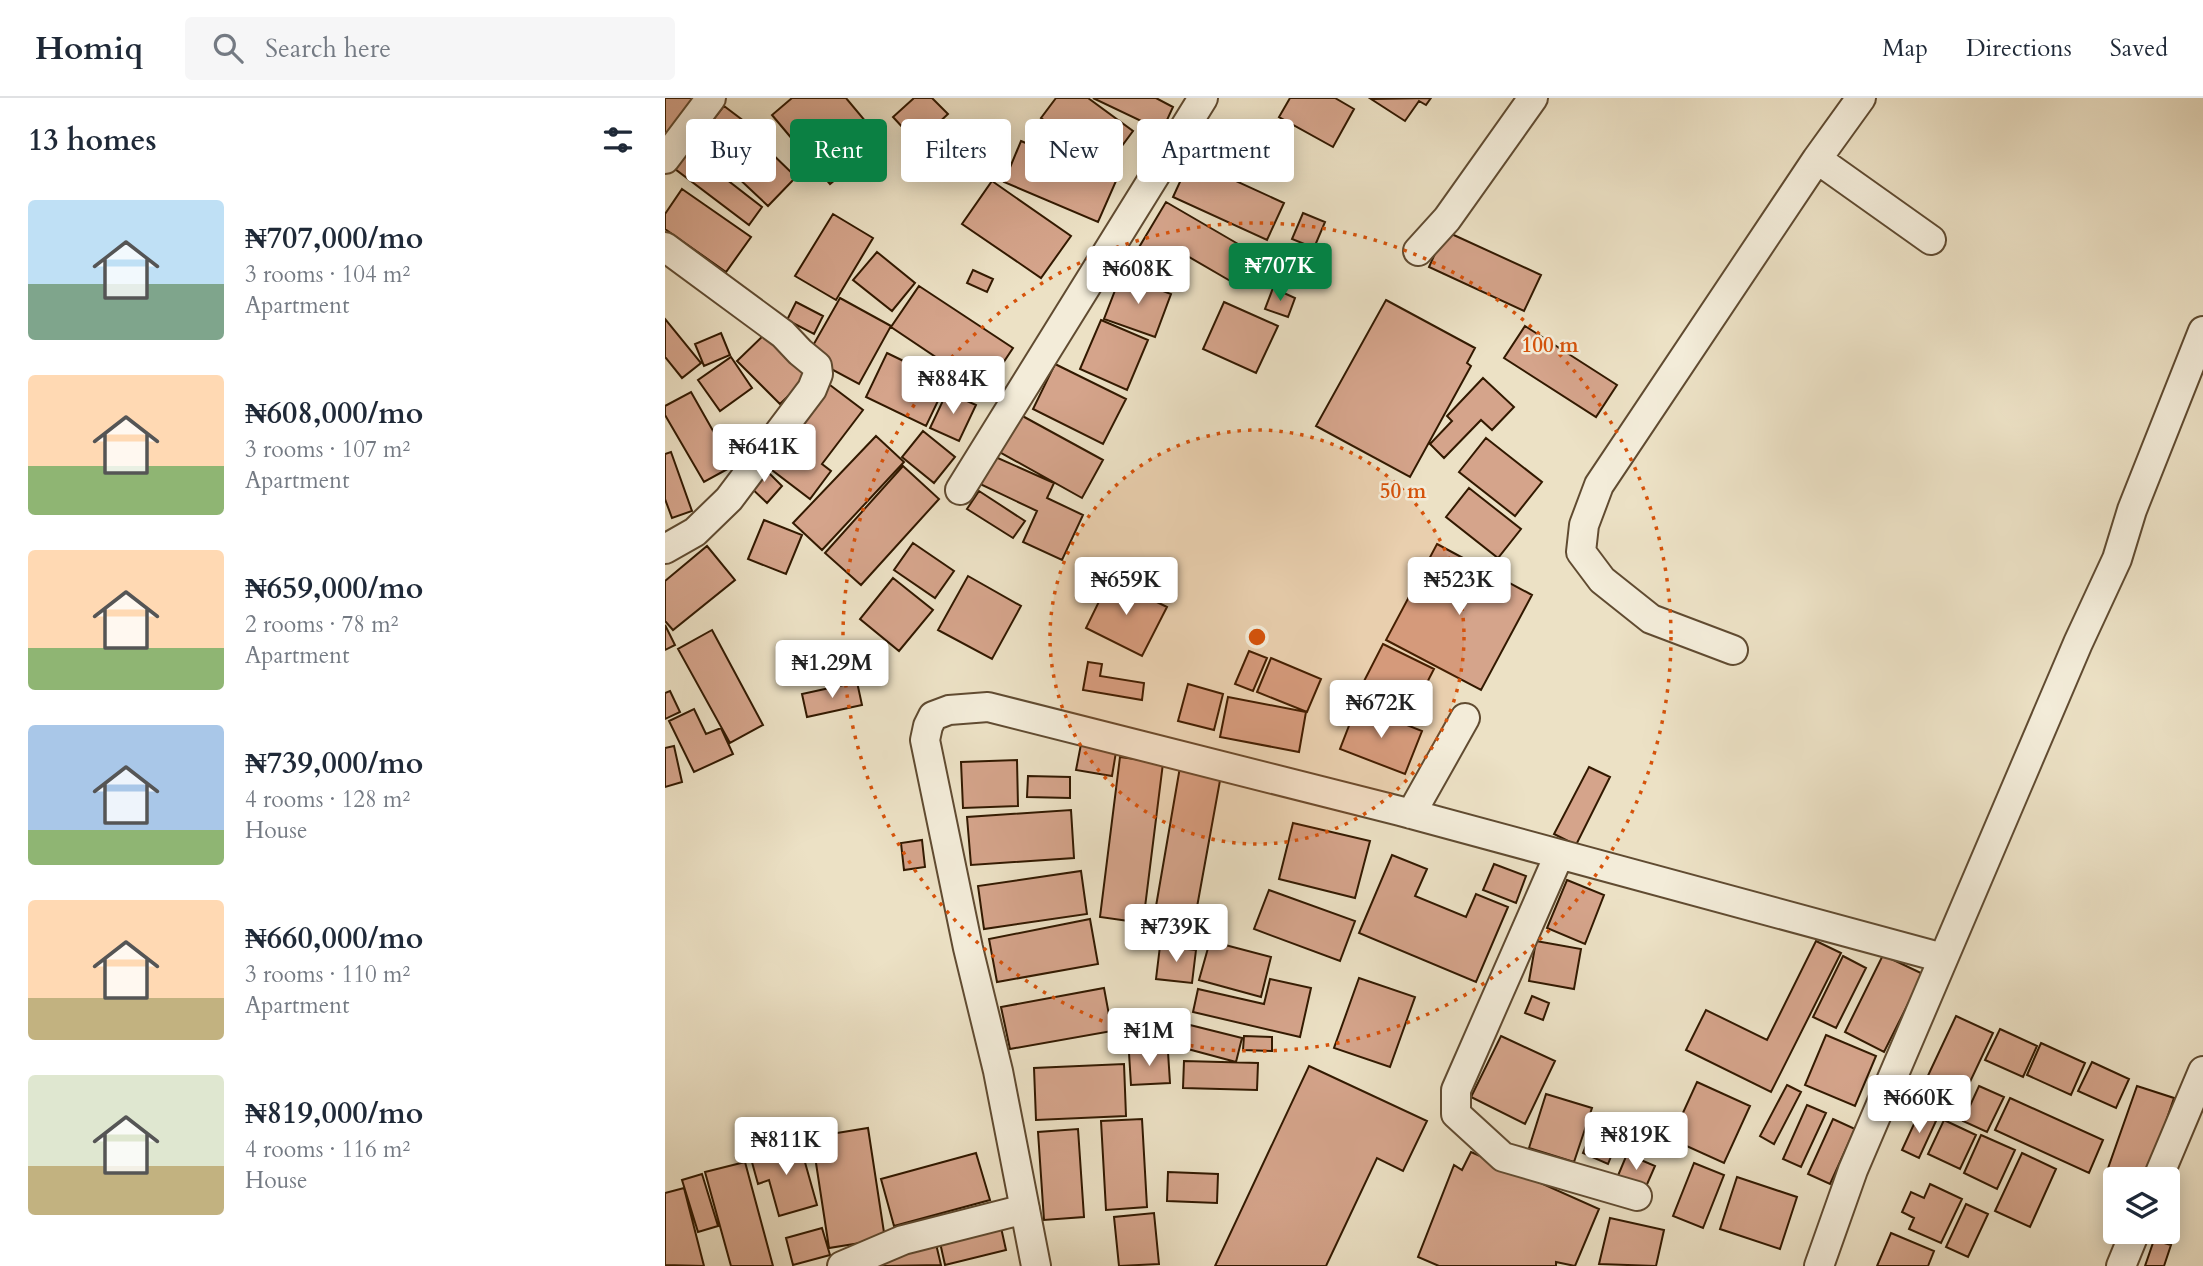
<!DOCTYPE html>
<meta charset="utf-8">
<style>
body{margin:0;font-family:Cardo,serif;background:#f6f6f7;color:#1f2937;height:100vh;display:flex;flex-direction:column;font-size:26px;white-space:nowrap}
*{box-sizing:border-box;margin:0}
p{font-size:23px;color:#747a83}
.icon{flex:none;width:38px;height:38px;fill:none;stroke:currentColor;stroke-width:2;stroke-linecap:round;stroke-linejoin:round}
.map{position:relative;flex:1;overflow:hidden}
.drawer{display:flex;flex-direction:column;background:#fff;width:665px}
.drawer>*{flex:none}
.guide{position:absolute;left:21px;top:21px;width:665px;height:63px;display:flex;gap:14px}
.tools{position:absolute;left:1438px;top:1069px;display:grid;gap:14px}
.tools a{display:grid;place-items:center;width:77px;height:77px;border-radius:7px;background:#fff;box-shadow:0 4px 18px #0003;font-size:35px}
.price{position:absolute;translate:-50% -60px;padding:0 16px;border-radius:7px;background:#fff;color:#222;font-size:23px;line-height:46px;filter:drop-shadow(0 2px 4px #0008)}
.price::after{content:'';position:absolute;left:50%;top:42px;width:21px;height:16px;margin-left:-10px;background:inherit;clip-path:polygon(0 0,100% 0,50% 100%)}
.price.on{background:#0b8043;color:#fff}
ul{padding:0;list-style:none}
li{display:flex;align-items:center;gap:21px;height:175px;padding:0 28px}
li span{display:grid;place-items:center;flex:none;width:196px;height:140px;border-radius:7px;color:#555}
li>.icon{margin-inline-start:auto}
span .icon{width:84px;height:84px;fill:#fffc;stroke-width:1}
li b{font-size:30px}
h2{display:flex;justify-content:space-between;align-items:center;height:84px;padding:0 28px;font-size:30px}
.pill{padding:0 24px;border-radius:7px;background:#fff;box-shadow:0 4px 18px #0003;font-size:24px;line-height:63px}
.pill.on{background:#0b8043;color:#fff}
header{display:flex;align-items:center;gap:42px;box-sizing:border-box;height:98px;padding:0 35px;background:#fff;border-bottom:2px solid #e0e1e3}
header strong{font-size:33px}
nav{display:flex;gap:38px;margin-inline-start:auto;font-size:24px}
.search{width:490px;height:63px;background:#f6f6f7;display:flex;align-items:center;gap:18px;box-sizing:border-box;padding:0 24px;border-radius:7px;color:#747a83;font-size:26px}
main{display:flex;flex:1;min-height:0}
.map>svg:first-child{display:block}
.building{fill:#d5a48b;stroke:#321900;stroke-width:2}
.lines{fill:none;stroke-linecap:round;stroke-linejoin:round}
.minor-casing{stroke:#604b31;stroke-width:32}
.minor{stroke:#f3ecd9;stroke-width:28}
.ring{fill:none;stroke:#d6530b;stroke-width:3.5;stroke-dasharray:3.5 7}
.centre{fill:#d6530b;stroke:#f3ecd9;stroke-width:3.5}
.ring-label{font-size:21px;text-anchor:middle;font-weight:bold;fill:#d6530b;stroke:#f3ecd9;stroke-width:5;stroke-linejoin:round;paint-order:stroke}
</style>
<header>
<strong>Homiq</strong>
<div class="search"><svg class="icon" aria-label="search" viewBox="0 0 24 24"><circle cx="10" cy="10" r="6"/><path d="M15 15l6 6"/></svg>Search here</div>
<nav><a>Map</a><a>Directions</a><a>Saved</a></nav>
</header>
<main>
<section class="drawer">
<h2>13 homes<svg class="icon" aria-label="filters" viewBox="0 0 24 24"><path d="M4 7h16M4 17h16"/><circle cx="9" cy="7" r="2"/><circle cx="15" cy="17" r="2"/></svg></h2>
<ul>
<li><span style="background:linear-gradient(#bfe0f5 60%,#7fa58c 0)"><svg class="icon" aria-label="home" viewBox="0 0 24 24"><path d="M3 11l9-7 9 7M6 9v11h12V9"/></svg></span><div><b>₦707,000/mo</b><p>3 rooms · 104 m²</p><p>Apartment</p></div></li>
<li><span style="background:linear-gradient(#ffd9b3 65%,#8fb573 0)"><svg class="icon" aria-label="home" viewBox="0 0 24 24"><path d="M3 11l9-7 9 7M6 9v11h12V9"/></svg></span><div><b>₦608,000/mo</b><p>3 rooms · 107 m²</p><p>Apartment</p></div></li>
<li><span style="background:linear-gradient(#ffd9b3 70%,#8fb573 0)"><svg class="icon" aria-label="home" viewBox="0 0 24 24"><path d="M3 11l9-7 9 7M6 9v11h12V9"/></svg></span><div><b>₦659,000/mo</b><p>2 rooms · 78 m²</p><p>Apartment</p></div></li>
<li><span style="background:linear-gradient(#a9c7e8 75%,#8fb573 0)"><svg class="icon" aria-label="home" viewBox="0 0 24 24"><path d="M3 11l9-7 9 7M6 9v11h12V9"/></svg></span><div><b>₦739,000/mo</b><p>4 rooms · 128 m²</p><p>House</p></div></li>
<li><span style="background:linear-gradient(#ffd9b3 70%,#c2b280 0)"><svg class="icon" aria-label="home" viewBox="0 0 24 24"><path d="M3 11l9-7 9 7M6 9v11h12V9"/></svg></span><div><b>₦660,000/mo</b><p>3 rooms · 110 m²</p><p>Apartment</p></div></li>
<li><span style="background:linear-gradient(#dfe7d0 65%,#c2b280 0)"><svg class="icon" aria-label="home" viewBox="0 0 24 24"><path d="M3 11l9-7 9 7M6 9v11h12V9"/></svg></span><div><b>₦819,000/mo</b><p>4 rooms · 116 m²</p><p>House</p></div></li>
</ul>
</section>
<div class="map">
<svg width="1538" height="1168" viewBox="0 0 1538 1168">
<rect width="100%" height="100%" fill="#ece1c5"/>
<filter id="stains"><feTurbulence type="fractalNoise" baseFrequency=".00286" numOctaves="4"/><feColorMatrix values="0 0 0 0 .2 0 0 0 0 .09 0 0 0 0 .02 0 0 0 .5 -.17"/></filter>
<radialGradient id="worn" r=".72"><stop offset=".6" stop-color="#630" stop-opacity="0"/><stop offset="1" stop-color="#630" stop-opacity=".3"/></radialGradient>
<path class="building" d="M0,0H36L9,39L0,33Z
M127,0H181L217,43L165,86L107,17Z
M249,0H267L283,16L252,45L228,19Z
M391,0H423L468,33L442,68L376,20Z
M428,0H491L508,9L497,33Z
M625,0H670L689,11L668,49L614,19Z
M766,0L761,7L754,3L740,23L706,1Z
M59,8L96,36L61,81L97,109L84,127L10,71Z
M356,43L451,83L433,124L339,84Z
M98,47L131,79L103,108L70,77Z
M525,62L619,105L602,142L508,99Z
M327,83L406,138L376,180L297,126Z
M17,91L86,139L61,174L0,131V116Z
M501,104L592,157L574,188L512,152L503,168L473,151Z
M638,115L660,124L649,150L627,141Z
M168,116L208,140L171,202L130,178Z
M780,133L876,177L859,213L764,169Z
M212,154L250,185L227,213L188,182Z
M308,172L328,181L322,194L302,185Z
M456,177L506,196L490,239L439,221Z
M254,188L348,250L320,292L226,229Z
M608,190L630,200L623,219L600,211Z
M175,200L226,228L194,286L142,258Z
M721,202L810,250L802,265L806,268L745,379L651,328Z
M131,204L158,218L149,236L122,222Z
M559,204L613,228L591,275L538,251Z
M0,221L36,265L17,280L0,259Z
M436,222L483,242L462,292L415,271Z
M860,228L952,287L931,319L839,260Z
M107,229L150,272L115,306L72,263Z
M56,235L65,257L39,268L30,246Z
M222,255L282,284L261,328L201,299Z
M66,259L87,290L55,313L33,282Z
M390,266L461,301L438,346L368,311Z
M818,280L849,309L827,332L816,322L779,360L765,346L787,323L782,318Z
M161,284L198,312L157,366L166,373L145,401L99,366Z
M26,294L68,368L39,384L0,317V308Z
M282,294L311,307L294,343L265,330Z
M352,315L438,362L417,400L331,352Z
M258,333L290,359L269,385L237,359Z
M211,338L239,364L157,452L128,425Z
M821,340L877,384L850,418L794,374Z
M6,354L27,413L7,420L0,401V356Z
M326,357L389,385L382,400L418,417L397,462L358,444L372,413L313,385Z
M97,368L117,388L102,405L81,385Z
M238,368L274,401L196,487L160,455Z
M804,390L856,431L833,460L781,419Z
M314,393L360,423L348,440L302,411Z
M99,422L137,437L121,476L83,461Z
M248,445L289,473L270,500L229,472Z
M772,446L867,497L816,592L721,542Z
M42,448L70,482L8,532L0,523V483Z
M303,478L356,508L327,561L273,532Z
M228,480L268,512L234,553L195,521Z
M445,481L502,509L477,558L421,530Z
M0,527L10,547L0,552Z
M47,532L98,627L65,645L13,551Z
M718,546L769,571L747,614L696,589Z
M584,553L602,560L588,593L570,586Z
M606,560L656,581L642,614L592,594Z
M423,564L437,566L435,578L479,585L477,602L418,592Z
M192,584L197,607L142,619L137,596Z
M523,586L558,596L549,632L513,623Z
M5,593L15,614L0,621V595Z
M563,599L641,614L634,654L555,639Z
M692,607L757,633L740,676L675,651Z
M29,611L41,636L56,630L68,656L29,674L4,623Z
M418,636L453,642L447,678L411,672Z
M9,648L17,684L0,689V650Z
M455,659L498,665L478,825L435,819Z
M352,662L353,708L298,710L296,664Z
M515,669L556,677L530,820L490,814Z
M924,669L945,679L911,747L889,736Z
M363,678L405,679V700L362,699Z
M406,712L409,760L306,767L302,719Z
M628,725L705,743L690,800L614,781Z
M257,742L260,769L239,772L236,745Z
M727,757L762,771L750,798L801,819L811,796L843,809L811,884L694,835Z
M829,766L861,778L851,805L818,792Z
M416,773L422,816L319,831L313,788Z
M902,782L939,797L920,846L882,830Z
M604,792L690,823L675,863L589,831Z
M509,819L545,823L543,841L507,836Z
M425,821L433,866L332,884L324,841Z
M545,843L606,859L596,899L534,882Z
M871,843L916,851L909,891L864,883Z
M1151,843L1176,855L1106,994L1021,952L1041,912L1102,942Z
M495,848L531,852L527,885L491,881Z
M1218,857L1258,876L1219,954L1180,934Z
M1178,858L1201,870L1171,930L1148,919Z
M694,880L750,899L725,969L669,950Z
M605,881L646,890L635,939L528,914L533,891L599,906Z
M439,890L447,933L345,951L336,909Z
M867,898L884,905L878,922L860,915Z
M1291,918L1328,935L1289,1018L1252,1001Z
M525,927L577,940L571,964L519,950Z
M1335,931L1372,948L1358,979L1320,962Z
M1161,937L1211,958L1190,1008L1140,987Z
M579,938L607,939V953L578,952Z
M836,938L890,963L860,1026L806,999Z
M1376,945L1420,965L1406,997L1362,977Z
M503,954L505,985L466,987L464,955Z
M519,963L593,965L592,992L518,990Z
M1427,964L1464,981L1451,1010L1413,993Z
M459,966L461,1018L371,1022L369,970Z
M644,968L762,1023L738,1073L712,1060L661,1168H550Z
M1032,984L1085,1008L1059,1065L1006,1041Z
M1122,987L1136,994L1109,1046L1095,1038Z
M1314,988L1339,999L1322,1034L1298,1023Z
M1472,988L1509,1000L1481,1082H1457L1441,1076Z
M881,996L927,1010L909,1064L864,1050Z
M1345,1000L1438,1042L1424,1075L1330,1032Z
M1142,1007L1161,1015L1136,1069L1118,1061Z
M1254,1015L1271,1023L1254,1060L1237,1052Z
M477,1021L482,1109L441,1112L436,1023Z
M1168,1021L1190,1031L1165,1086L1143,1076Z
M1279,1022L1311,1037L1295,1071L1263,1056Z
M930,1026L955,1036L943,1066L918,1055Z
M203,1030L220,1141L164,1150L147,1039Z
M413,1031L419,1119L379,1122L373,1034Z
M1316,1037L1350,1052L1332,1091L1299,1075Z
M134,1043L152,1107L114,1118L104,1082L93,1086L85,1057Z
M806,1054L934,1111L910,1168L891,1164V1168H774L753,1159L789,1067L797,1072Z
M311,1055L325,1102L229,1128L216,1081Z
M1357,1055L1391,1071L1365,1129L1330,1113Z
M962,1056L990,1068L980,1091L952,1080Z
M80,1064L108,1168H66L40,1074Z
M1029,1065L1059,1077L1038,1130L1008,1118Z
M503,1074L553,1076L552,1105L502,1103Z
M37,1076L53,1128L33,1134L17,1082Z
M1072,1079L1132,1099L1115,1151L1055,1131Z
M1265,1086L1297,1101L1276,1145L1244,1131L1249,1120L1237,1114L1246,1094L1259,1100Z
M19,1090L39,1168L0,1167V1095Z
M1301,1106L1323,1116L1303,1159L1281,1149Z
M489,1115L494,1166L454,1168L449,1119Z
M945,1120L999,1132L991,1168L934,1166Z
M335,1125L341,1152L280,1167L274,1140Z
M157,1130L165,1157L128,1167L121,1140Z
M1226,1135L1269,1153L1263,1168H1212Z
M1489,1142L1506,1147L1499,1168H1480Z
M271,1146L276,1167L218,1168L216,1161Z"/>
<g class="lines">
<defs>
<path id="minor" d="M0,61L46,0
M1152,61L1266,142
M0,149L118,236L135,254L152,268L153,276L147,291L64,401L30,434L0,451
M753,153L782,121L868,0
M295,392L538,0
M1068,552L986,521L937,482L916,454L919,427L934,387L1152,61L1196,0
M746,716L800,620
M894,757L791,992V1016L838,1059L972,1098
M1492,1082L1538,973
M177,1168L238,1142L360,1111
M371,1168L333,973L303,850L260,642L263,628L268,618L284,612L323,609L735,713L1278,860
M1154,1168L1188,1072L1413,545L1452,461L1467,412L1538,233
M1456,1168L1470,1134"/>
</defs>
<use href="#minor" class="minor-casing"/>
<use href="#minor" class="minor"/>
</g>
<circle cx="592" cy="539" r="207" fill="#d6530b" fill-opacity=".12"/>
<g class="ring">
<circle cx="592" cy="539" r="207"/>
<circle cx="592" cy="539" r="414"/>
</g>
<circle cx="592" cy="539" r="10" class="centre"/>
<g class="ring-label">
<text x="885" y="254">100 m</text>
<text x="738" y="400">50 m</text>
</g>
<rect width="100%" height="100%" filter="url(#stains)"/>
<rect width="100%" height="100%" fill="url(#worn)"/>
</svg>
<div class="tools">
<a><svg class="icon" aria-label="layers" viewBox="0 0 24 24"><path d="M12 4l9 5-9 5-9-5zM3 14l9 5 9-5"/></svg></a>
</div>
<b class="price on" style="left:615px;top:205px">₦707K</b>
<b class="price" style="left:473px;top:208px">₦608K</b>
<b class="price" style="left:288px;top:318px">₦884K</b>
<b class="price" style="left:99px;top:386px">₦641K</b>
<b class="price" style="left:461px;top:519px">₦659K</b>
<b class="price" style="left:794px;top:519px">₦523K</b>
<b class="price" style="left:167px;top:602px">₦1.29M</b>
<b class="price" style="left:716px;top:642px">₦672K</b>
<b class="price" style="left:511px;top:866px">₦739K</b>
<b class="price" style="left:484px;top:970px">₦1M</b>
<b class="price" style="left:1254px;top:1037px">₦660K</b>
<b class="price" style="left:971px;top:1074px">₦819K</b>
<b class="price" style="left:121px;top:1079px">₦811K</b>
<div class="guide">
<a class="pill">Buy</a>
<a class="pill on">Rent</a>
<a class="pill">Filters</a>
<a class="pill">New</a>
<a class="pill">Apartment</a>
</div>
</div>
</main>
